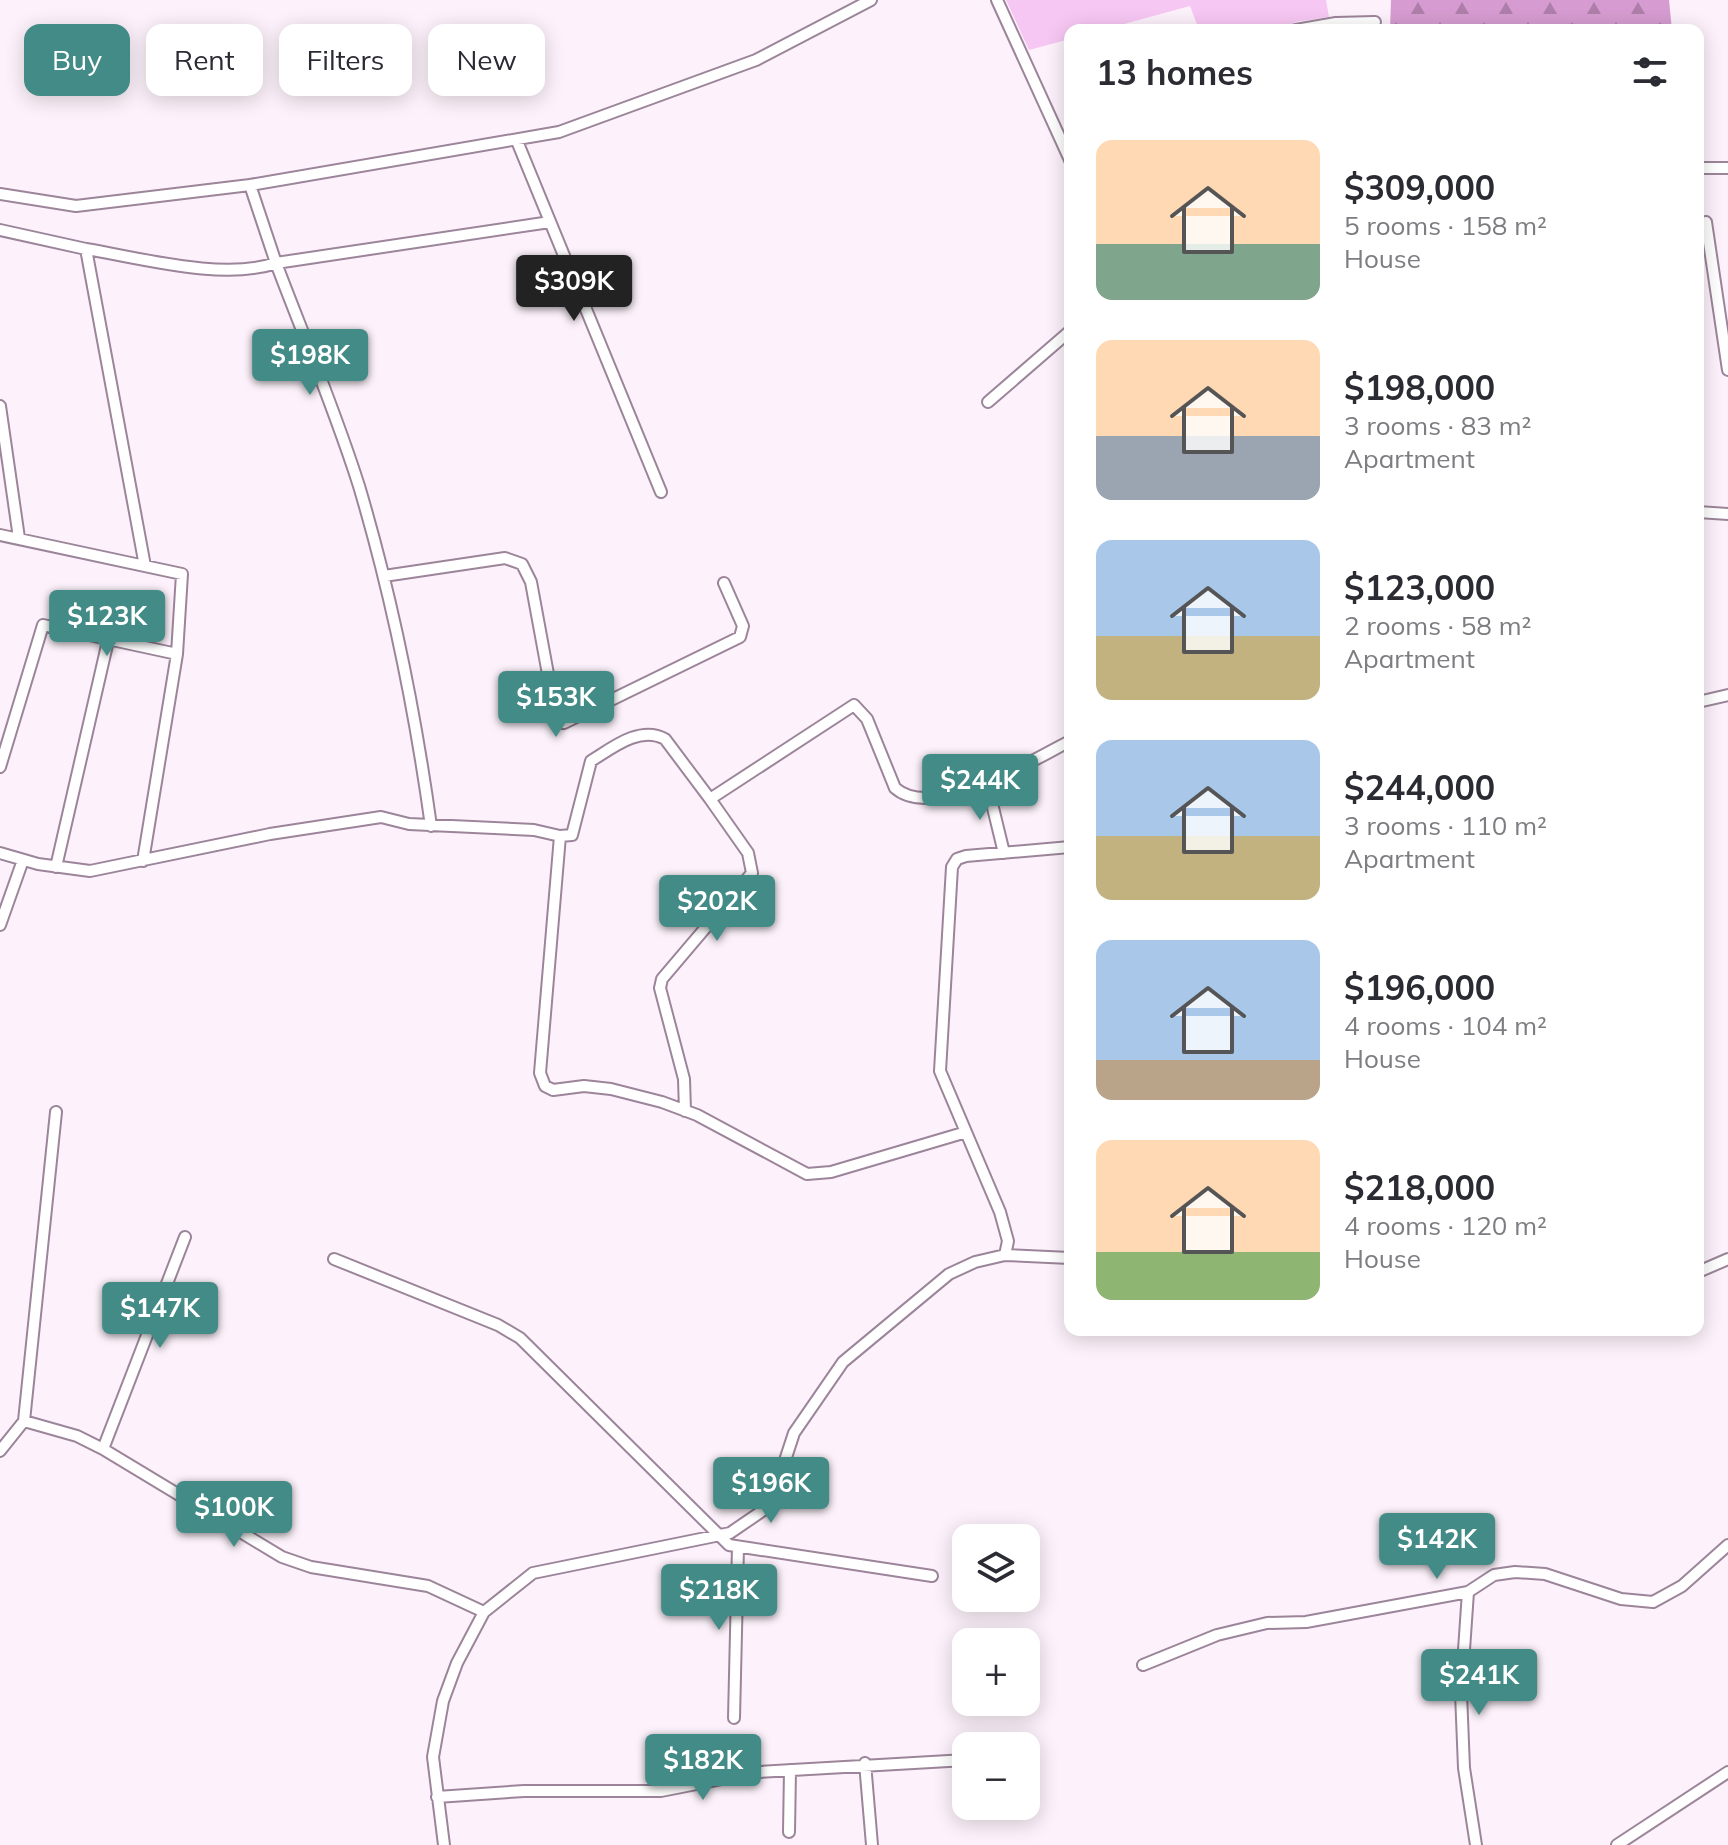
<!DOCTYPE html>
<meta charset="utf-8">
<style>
body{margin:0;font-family:Mulish,sans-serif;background:#f7f7f7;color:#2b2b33;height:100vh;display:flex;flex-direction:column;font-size:30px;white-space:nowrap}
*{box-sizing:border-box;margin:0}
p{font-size:26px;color:#7c7c81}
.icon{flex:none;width:44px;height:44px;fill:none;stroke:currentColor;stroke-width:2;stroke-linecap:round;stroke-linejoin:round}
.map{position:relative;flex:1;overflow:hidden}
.sheet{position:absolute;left:1064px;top:24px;width:640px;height:1312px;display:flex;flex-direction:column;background:#fff;border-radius:16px;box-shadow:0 4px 20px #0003}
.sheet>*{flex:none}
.hud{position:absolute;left:24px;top:24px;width:760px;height:72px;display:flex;gap:16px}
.buttons{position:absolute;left:952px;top:1524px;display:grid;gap:16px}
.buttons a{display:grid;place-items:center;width:88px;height:88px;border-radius:16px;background:#fff;box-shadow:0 4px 20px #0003;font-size:40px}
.price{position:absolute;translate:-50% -68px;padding:0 18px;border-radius:8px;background:#438b87;color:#fff;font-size:26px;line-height:52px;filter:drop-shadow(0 2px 4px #0008)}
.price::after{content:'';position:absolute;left:50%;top:48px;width:24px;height:18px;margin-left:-12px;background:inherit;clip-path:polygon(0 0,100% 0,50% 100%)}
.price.on{background:#222;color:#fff}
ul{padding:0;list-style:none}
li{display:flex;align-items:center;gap:24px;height:200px;padding:0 32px}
li span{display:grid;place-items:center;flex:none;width:224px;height:160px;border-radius:16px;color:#555}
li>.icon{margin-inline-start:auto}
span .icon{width:96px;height:96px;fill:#fffc;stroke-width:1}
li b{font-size:34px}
h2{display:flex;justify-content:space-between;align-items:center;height:96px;padding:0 32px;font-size:34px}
.chip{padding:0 28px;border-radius:16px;background:#fff;box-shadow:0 4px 20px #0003;font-size:28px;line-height:72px}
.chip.on{background:#438b87;color:#fff}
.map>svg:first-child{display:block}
.green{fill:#f7c7f3}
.forest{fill:url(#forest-firs)}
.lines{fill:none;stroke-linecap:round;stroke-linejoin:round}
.street-casing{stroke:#9c859a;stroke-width:14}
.street{stroke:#fff;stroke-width:10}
</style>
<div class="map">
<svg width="1728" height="1845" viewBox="0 0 1728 1845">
<defs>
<pattern id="forest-firs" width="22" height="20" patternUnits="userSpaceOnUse" patternTransform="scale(2)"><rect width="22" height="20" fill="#d69cd1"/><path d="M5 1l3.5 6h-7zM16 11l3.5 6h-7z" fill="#ad7ea9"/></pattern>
</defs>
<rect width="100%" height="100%" fill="#fdf2fb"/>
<path class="green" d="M1006,0H1326L1329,17L1295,22L1289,30H1199L1190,6L1102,30H1070V39L1029,50Z"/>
<path class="forest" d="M1391,0H1669L1672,30H1390Z"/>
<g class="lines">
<defs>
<path id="street" d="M997,0L1070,160
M1296,30L1336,23L1375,22
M517,141L661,492
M1698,168H1728
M0,194L76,206L250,185
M1706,222L1728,370
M0,230L86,249
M988,402L1070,331
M0,406L19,538
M1698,512L1728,514
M0,535L182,574L177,654L143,861
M145,566L86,249C141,258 223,281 276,263L250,185L559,132L756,60L871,0
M384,576L505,558L522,564L531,582L555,712L564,723L740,637L743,626L724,583
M1698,702L1728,695
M0,767L43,625L177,654
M987,783L1004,853
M431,826C415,711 392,597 359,486C335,410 304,337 276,263L550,222
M560,836L572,835L591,761C612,748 640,725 665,739L710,799L854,705L867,719L895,788C933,822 1033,760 1070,741
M0,853L38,864L90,871L270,834L381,817L409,824L534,830L560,836L540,1073L545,1086L553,1090L584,1086L611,1089L662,1102L697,1115L807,1174L831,1172L963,1133
M56,867L108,641
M0,925L23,860
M685,1111L684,1079L660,988L662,979L752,873L748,853L710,799
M1005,1255L1070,1258
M334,1259L498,1325L520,1338L729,1545L932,1576
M1698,1272L1728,1259
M24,1421L56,1112
M103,1449L185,1237
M0,1451L24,1421L77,1436L103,1449L282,1557L311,1567L428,1586L484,1612
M1468,1592L1461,1693L1464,1768L1476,1845
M1143,1665L1217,1635L1267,1623L1306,1622L1468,1592L1494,1575L1515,1572L1545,1574L1621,1599L1653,1602L1682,1586L1728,1545
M734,1718L738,1547
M865,1763L872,1845
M437,1797L524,1791H661L758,1772L966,1760
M789,1832L790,1770
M444,1845L433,1757L443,1701L457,1663L484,1612L533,1573L730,1533L765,1509L775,1491L794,1433L843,1362L949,1274L975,1262L1005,1255L1008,1241L1000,1212L940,1071L952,867L957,859L966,856L1070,847
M1617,1845L1728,1772"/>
</defs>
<use href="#street" class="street-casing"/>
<use href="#street" class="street"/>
</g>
</svg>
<div class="buttons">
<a><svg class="icon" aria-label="layers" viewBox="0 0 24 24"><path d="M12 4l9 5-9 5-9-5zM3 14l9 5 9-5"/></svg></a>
<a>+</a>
<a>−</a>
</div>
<b class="price on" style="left:574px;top:323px">$309K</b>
<b class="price" style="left:310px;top:397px">$198K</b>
<b class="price" style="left:107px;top:658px">$123K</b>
<b class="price" style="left:556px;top:739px">$153K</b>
<b class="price" style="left:980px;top:822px">$244K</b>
<b class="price" style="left:717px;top:943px">$202K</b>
<b class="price" style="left:160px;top:1350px">$147K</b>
<b class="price" style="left:771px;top:1525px">$196K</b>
<b class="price" style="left:234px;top:1549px">$100K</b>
<b class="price" style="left:1437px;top:1581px">$142K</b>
<b class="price" style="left:719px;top:1632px">$218K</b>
<b class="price" style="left:1479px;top:1717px">$241K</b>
<b class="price" style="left:703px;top:1802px">$182K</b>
<div class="hud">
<a class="chip on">Buy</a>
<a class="chip">Rent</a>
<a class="chip">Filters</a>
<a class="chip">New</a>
</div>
<section class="sheet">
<h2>13 homes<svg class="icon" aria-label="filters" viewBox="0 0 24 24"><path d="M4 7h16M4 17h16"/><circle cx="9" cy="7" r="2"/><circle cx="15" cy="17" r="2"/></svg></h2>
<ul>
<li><span style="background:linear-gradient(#ffd9b3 65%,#7fa58c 0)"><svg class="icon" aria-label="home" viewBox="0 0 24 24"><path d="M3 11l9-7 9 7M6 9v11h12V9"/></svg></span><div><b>$309,000</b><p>5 rooms · 158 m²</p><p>House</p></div></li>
<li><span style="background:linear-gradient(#ffd9b3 60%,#9aa5b1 0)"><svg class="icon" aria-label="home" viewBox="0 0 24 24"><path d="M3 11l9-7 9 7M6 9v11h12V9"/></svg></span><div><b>$198,000</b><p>3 rooms · 83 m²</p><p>Apartment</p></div></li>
<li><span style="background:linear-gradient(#a9c7e8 60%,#c2b280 0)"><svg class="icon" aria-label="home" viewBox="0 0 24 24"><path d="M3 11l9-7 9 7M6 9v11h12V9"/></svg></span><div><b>$123,000</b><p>2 rooms · 58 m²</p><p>Apartment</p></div></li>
<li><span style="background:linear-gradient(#a9c7e8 60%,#c2b280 0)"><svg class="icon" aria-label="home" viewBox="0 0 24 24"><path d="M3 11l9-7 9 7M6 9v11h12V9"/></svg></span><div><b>$244,000</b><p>3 rooms · 110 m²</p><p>Apartment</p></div></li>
<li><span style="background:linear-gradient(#a9c7e8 75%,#b9a48a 0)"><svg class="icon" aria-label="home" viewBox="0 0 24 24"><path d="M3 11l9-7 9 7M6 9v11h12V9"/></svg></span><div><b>$196,000</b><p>4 rooms · 104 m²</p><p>House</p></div></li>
<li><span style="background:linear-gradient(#ffd9b3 70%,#8fb573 0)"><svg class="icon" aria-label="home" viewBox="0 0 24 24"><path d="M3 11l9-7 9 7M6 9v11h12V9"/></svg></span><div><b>$218,000</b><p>4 rooms · 120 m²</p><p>House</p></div></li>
</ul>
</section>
</div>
